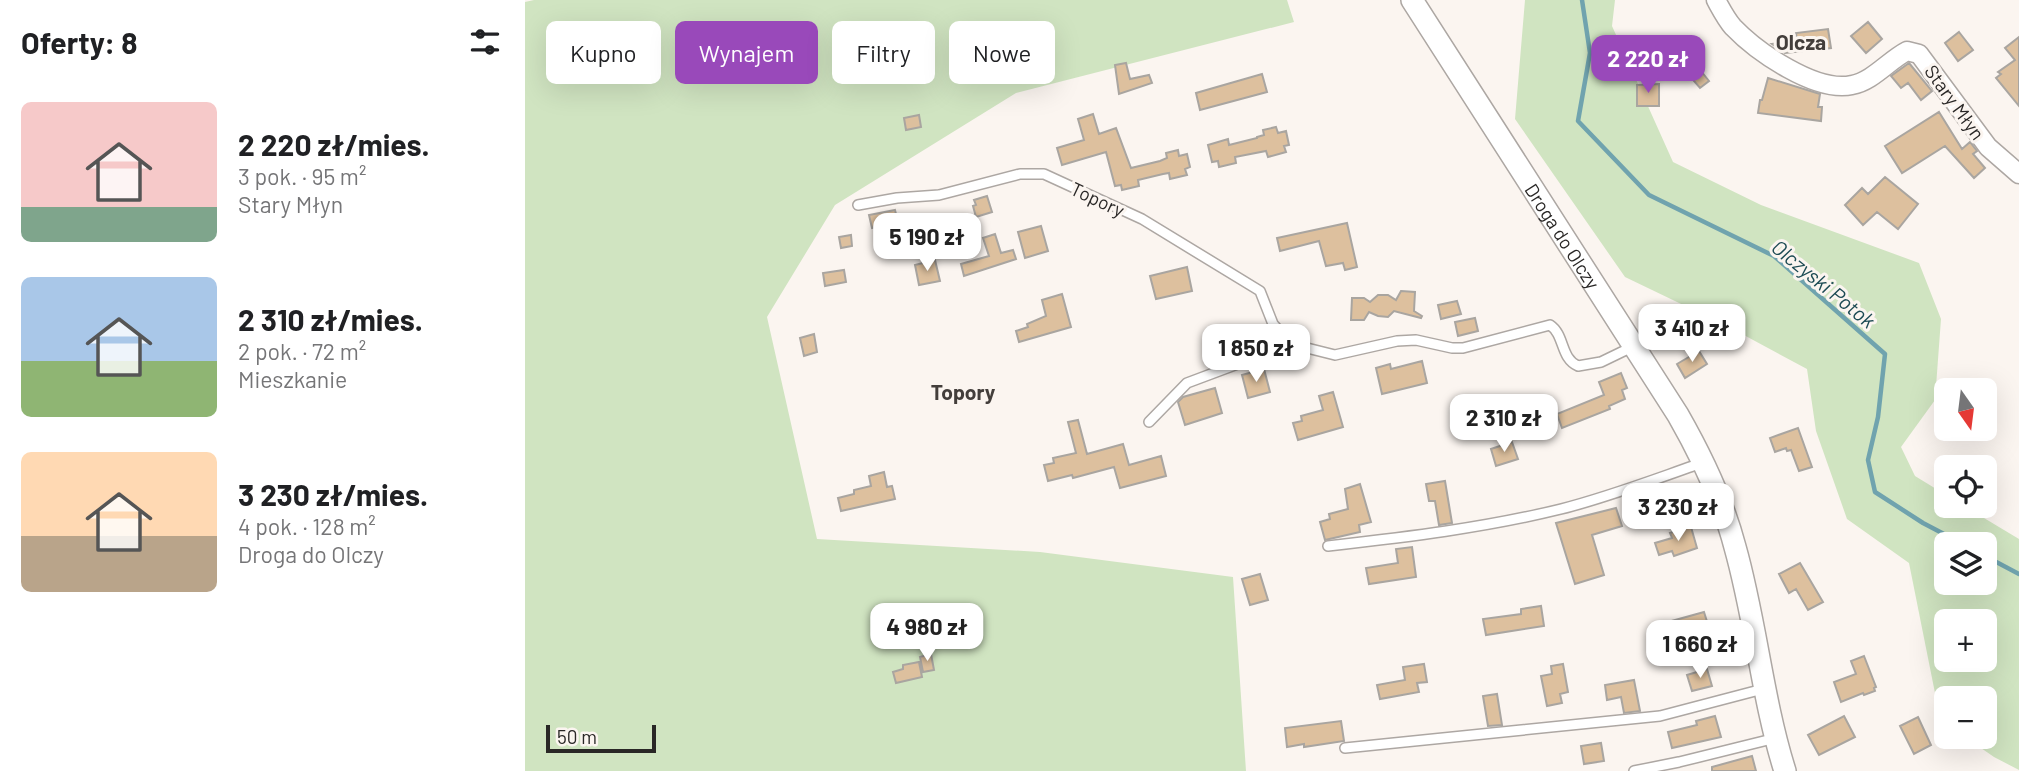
<!DOCTYPE html>
<html lang="pl">
<meta charset="utf-8">
<style>
body{margin:0;font-family:Barlow,sans-serif;background:#f6f6f6;color:#202124;height:100vh;display:flex;flex-direction:column;font-size:26px;white-space:nowrap}
*{box-sizing:border-box;margin:0}
p{font-size:23px;color:#757577}
.icon{flex:none;width:38px;height:38px;fill:none;stroke:currentColor;stroke-width:2;stroke-linecap:round;stroke-linejoin:round}
.map{position:relative;flex:1;overflow:hidden}
.drawer{display:flex;flex-direction:column;background:#fff;width:525px}
.drawer>*{flex:none}
.banner{position:absolute;left:21px;top:21px;width:665px;height:63px;display:flex;gap:14px}
.needle{width:46px;rotate:166deg}
.fabs{position:absolute;left:1409px;top:378px;display:grid;gap:14px}
.fabs a{display:grid;place-items:center;width:63px;height:63px;border-radius:10px;background:#fff;box-shadow:0 7px 28px #0002;font-size:35px}
.scale{position:absolute;left:21px;bottom:18px;width:110px;box-sizing:border-box;padding-left:7px;border:4px solid #292726;border-top:0;font-size:19px;line-height:24px;white-space:nowrap;color:#292726;-webkit-text-stroke:5px #fbf5f0;paint-order:stroke}
.price{position:absolute;translate:-50% -60px;padding:0 16px;border-radius:14px;background:#fff;color:#222;font-size:23px;line-height:46px;filter:drop-shadow(0 2px 4px #0008)}
.price::after{content:'';position:absolute;left:50%;top:42px;width:21px;height:16px;margin-left:-10px;background:inherit;clip-path:polygon(0 0,100% 0,50% 100%)}
.price.selected{background:#9949ba;color:#fff}
ul{padding:0;list-style:none}
li{display:flex;align-items:center;gap:21px;height:175px;padding:0 21px}
li span{display:grid;place-items:center;flex:none;width:196px;height:140px;border-radius:10px;color:#555}
li>.icon{margin-inline-start:auto}
span .icon{width:84px;height:84px;fill:#fffc;stroke-width:1}
li b{font-size:30px}
h2{display:flex;justify-content:space-between;align-items:center;height:84px;padding:0 21px;font-size:30px}
.tag{padding:0 24px;border-radius:10px;background:#fff;box-shadow:0 7px 28px #0002;font-size:24px;line-height:63px}
.tag.selected{background:#9949ba;color:#fff}
main{display:flex;flex:1;min-height:0}
.map>svg:first-child{display:block}
.green{fill:#d0e4c1;fill-rule:evenodd}
.lines{fill:none;stroke-linecap:round;stroke-linejoin:round}
.stream{stroke:#70a3ae;stroke-width:4.5}
.building{fill:#ddc09e;stroke:#a9a5a0;stroke-width:2}
.service-casing{stroke:#ada7a3;stroke-width:12}
.minor-casing{stroke:#ada7a3;stroke-width:21}
.tertiary-casing{stroke:#ada7a3;stroke-width:24}
.service{stroke:#fff;stroke-width:9}
.minor{stroke:#fff;stroke-width:18}
.tertiary{stroke:#fff;stroke-width:21}
.labels{text-anchor:middle;dominant-baseline:central;stroke-width:6;stroke-linejoin:round;paint-order:stroke}
.street-label{font-size:19px;fill:#292726;stroke:#fbf5f0}
.neighbourhood-label{font-size:21px;font-weight:bold;fill:#433e3b;stroke:#fbf5f0}
.water-label{font-size:21px;font-style:italic;fill:#1d4b54;stroke:#fbf5f0}
</style>
<main>
<section class="drawer">
<h2>Oferty: 8<svg class="icon" aria-label="filters" viewBox="0 0 24 24"><path d="M4 7h16M4 17h16"/><circle cx="9" cy="7" r="2"/><circle cx="15" cy="17" r="2"/></svg></h2>
<ul>
<li><span style="background:linear-gradient(#f6c9c9 75%,#7fa58c 0)"><svg class="icon" aria-label="home" viewBox="0 0 24 24"><path d="M3 11l9-7 9 7M6 9v11h12V9"/></svg></span><div><b>2 220 zł/mies.</b><p>3 pok. · 95 m²</p><p>Stary Młyn</p></div></li>
<li><span style="background:linear-gradient(#a9c7e8 60%,#8fb573 0)"><svg class="icon" aria-label="home" viewBox="0 0 24 24"><path d="M3 11l9-7 9 7M6 9v11h12V9"/></svg></span><div><b>2 310 zł/mies.</b><p>2 pok. · 72 m²</p><p>Mieszkanie</p></div></li>
<li><span style="background:linear-gradient(#ffd9b3 60%,#b9a48a 0)"><svg class="icon" aria-label="home" viewBox="0 0 24 24"><path d="M3 11l9-7 9 7M6 9v11h12V9"/></svg></span><div><b>3 230 zł/mies.</b><p>4 pok. · 128 m²</p><p>Droga do Olczy</p></div></li>
</ul>
</section>
<div class="map">
<svg width="1494" height="771" viewBox="0 0 1494 771">
<rect width="100%" height="100%" fill="#fbf5f0"/>
<path class="green" d="M9,0H762L769,22L491,93L310,205L242,317L292,539L515,552L708,577L721,771H0V2Z
M1000,0H1090L1087,26L1148,162L1236,205L1394,263L1416,319L1410,400L1376,447L1390,476L1421,495V506H1439L1494,539V770L1469,757L1440,737H1460V698H1421V723L1415,718L1384,563L1322,519L1291,431L1282,369L1204,327L1100,277L990,119ZM1421,544H1460V583H1421ZM1421,621H1460V660H1421Z"/>
<g class="lines">
<path class="stream" d="M1057,0L1065,53L1053,121L1124,195L1249,256L1360,354L1353,417L1343,460L1350,492L1398,523L1438,544
M1460,556L1494,574"/>
</g>
<path class="building" d="M1343,22L1357,39L1341,53L1326,36Z
M1303,29L1306,48L1260,53L1247,44L1272,41L1271,33Z
M1434,32L1448,50L1433,61L1420,43Z
M1494,37V106L1471,78L1476,74L1473,72L1490,60L1480,48Z
M601,63L605,79L624,75L627,83L594,94L590,65Z
M1384,63L1407,91L1396,100L1383,83L1376,88L1366,76Z
M1172,66L1184,81L1175,88L1162,73Z
M737,74L742,92L675,110L671,93Z
M1243,78L1295,94L1293,107H1297L1296,121L1233,113L1235,100H1237Z
M1134,84V106H1112V85Z
M1414,112L1437,149L1445,142L1452,151L1448,154L1460,168L1449,178L1420,146L1377,173L1360,146Z
M568,114L574,134L591,128L606,168L635,161L642,158L641,153L653,150L654,156L662,154L665,167L660,169L662,175L645,179L644,173L638,174L613,180L614,186L597,190L596,185L590,186L581,152L537,165L532,148L559,140L553,119Z
M394,115L396,127L381,130L379,118Z
M751,127L753,133L761,131L764,145L759,146L761,152L743,157L741,151L710,157L711,163L694,167L693,161L687,162L683,145L703,139L704,145L732,138V137L739,135L738,130Z
M1360,177L1393,204L1373,229L1352,212L1338,225L1320,205L1337,188L1343,194Z
M462,196L467,212L451,217L448,206L451,205L449,200Z
M370,210L373,222L370,223L373,240L354,243L351,227L347,228L344,215Z
M822,223L832,267L820,270L818,263L801,266L794,241L755,251L752,238Z
M516,226L523,251L500,258L493,232Z
M470,234L476,253L488,250L491,259L439,276L436,264L464,256L458,238Z
M326,235L327,246L316,248L314,237Z
M410,260L415,281L394,285L390,265Z
M662,267L667,291L631,299L625,276Z
M319,270L321,282L300,286L298,273Z
M876,291L890,292L889,311L897,316L896,318L869,311L863,317L853,316L844,312L839,320H826L827,298H839L845,302L853,295H863L871,300Z
M537,294L546,327L494,342L491,331L503,327L502,324L521,316L517,300Z
M932,301L936,314L916,319L913,305Z
M950,318L953,331L933,336L930,322Z
M289,334L292,352L279,356L275,338Z
M1174,351L1182,364L1160,378L1152,364Z
M897,361L902,383L857,394L851,368L865,364L866,369Z
M739,369L745,392L723,398L717,375Z
M1096,373L1102,388L1097,390L1100,399L1084,406L1085,409L1037,428L1032,414L1079,395L1074,382Z
M690,388L697,413L660,425L653,402L658,397Z
M808,392L818,427L773,440L768,423L777,421L776,416L798,410L794,396Z
M553,420L562,454L598,444L604,465L636,456L641,476L595,488L589,467L548,478L547,475L523,481L519,465L529,463L528,458L551,453L543,422Z
M1273,428L1287,467L1274,471L1266,450L1262,451L1261,448L1250,452L1245,438Z
M987,442L993,459L971,466L966,449Z
M359,472L362,487L367,486L370,499L316,511L313,498L329,494V490L346,486L344,476Z
M920,481L927,523L914,525L910,501H904L901,484Z
M835,484L846,522L834,525L835,532L800,540L795,522L805,519L804,514L823,509L820,489Z
M1150,489L1156,506L1127,515L1122,498Z
M1091,508L1097,526L1067,535L1079,575L1050,584L1031,523Z
M1166,527L1172,548L1149,556L1147,551L1134,555L1130,543L1147,538L1145,533Z
M887,547L891,577L844,584L841,568L873,563L871,549Z
M1275,563L1298,602L1283,610L1271,589L1264,593L1254,574Z
M735,574L743,600L725,605L717,579Z
M1016,606L1019,626L961,635L958,619L996,614V609Z
M1179,612L1185,631L1162,638L1165,648L1153,652L1143,622Z
M406,654L409,670L398,672L395,657Z
M1339,656L1351,687L1349,688L1350,691L1339,695L1338,693L1316,702L1309,682L1331,674L1326,661Z
M394,662L397,677L371,683L368,672L378,669V665Z
M899,664L902,682L892,683L894,692L855,699L852,685L880,680L878,667Z
M1038,664L1043,692L1035,694L1037,703L1022,706L1016,676L1027,674L1026,666Z
M1182,669L1187,686L1167,691L1162,675Z
M1109,680L1115,711L1099,713L1096,697L1082,700L1080,685Z
M972,694L977,725L963,726L958,696Z
M1190,716L1196,737L1147,748L1143,732L1172,725L1171,721Z
M1319,716L1330,737L1294,755L1283,735Z
M1393,717L1406,745L1389,754L1375,726Z
M816,721L819,741L779,747V744L762,747L760,728Z
M1076,743L1079,761L1059,764L1056,746Z
M1227,756L1231,771H1187V767Z"/>
<g class="lines">
<defs>
<path id="service" d="M333,205L372,198L414,195L495,174H519L617,219L735,291L748,324L766,344L810,355L872,341L891,340L927,348H938L1025,325C1040,335 1035,358 1053,366L1076,362L1107,347
M624,422L662,383L766,344
M803,546C882,537 959,528 1036,509C1080,498 1125,481 1168,466L1176,462
M820,748L1135,716L1238,689
M1109,771L1154,762L1251,738"/>
<path id="minor" d="M1191,0C1196,9 1201,19 1208,27C1232,52 1291,93 1327,85C1348,81 1363,61 1382,51L1394,54L1463,147L1494,174"/>
<g id="tertiary">
<path id="s1" d="M887,0L1153,415C1177,457 1198,501 1210,547C1231,621 1237,698 1260,771"/>
</g>
</defs>
<use href="#service" class="service-casing"/>
<use href="#minor" class="minor-casing"/>
<use href="#tertiary" class="tertiary-casing"/>
<use href="#service" class="service"/>
<use href="#minor" class="minor"/>
<use href="#tertiary" class="tertiary"/>
</g>
<g class="labels">
<g class="street-label">
<text transform="translate(1430 102) rotate(54)">Stary Młyn</text>
<text transform="translate(573 199) rotate(25)">Topory</text>
<text stroke="none"><textPath href="#s1" startOffset="280">Droga do Olczy</textPath></text>
</g>
<g class="neighbourhood-label">
<text x="1276" y="41">Olcza</text>
<text x="438" y="391">Topory</text>
</g>
<g class="water-label">
<text transform="translate(1299 283) rotate(39)">Olczyski Potok</text>
</g>
</g>
</svg>
<div class="fabs">
<a><svg class="needle" viewBox="-14 -14 28 28"><path d="M0-13l5 13h-10z" fill="#e53935"/><path d="M0 13l5-13h-10z" fill="#757577"/></svg></a>
<a><svg class="icon" aria-label="locate" viewBox="0 0 24 24"><circle cx="12" cy="12" r="6"/><path d="M12 2v4M12 18v4M2 12h4M18 12h4"/></svg></a>
<a><svg class="icon" aria-label="layers" viewBox="0 0 24 24"><path d="M12 4l9 5-9 5-9-5zM3 14l9 5 9-5"/></svg></a>
<a>+</a>
<a>−</a>
</div>
<div class="scale">50 m</div>
<b class="price selected" style="left:1123px;top:95px">2 220 zł</b>
<b class="price" style="left:402px;top:273px">5 190 zł</b>
<b class="price" style="left:1167px;top:364px">3 410 zł</b>
<b class="price" style="left:731px;top:384px">1 850 zł</b>
<b class="price" style="left:979px;top:454px">2 310 zł</b>
<b class="price" style="left:1153px;top:543px">3 230 zł</b>
<b class="price" style="left:402px;top:663px">4 980 zł</b>
<b class="price" style="left:1175px;top:680px">1 660 zł</b>
<div class="banner">
<a class="tag">Kupno</a>
<a class="tag selected">Wynajem</a>
<a class="tag">Filtry</a>
<a class="tag">Nowe</a>
</div>
</div>
</main>
